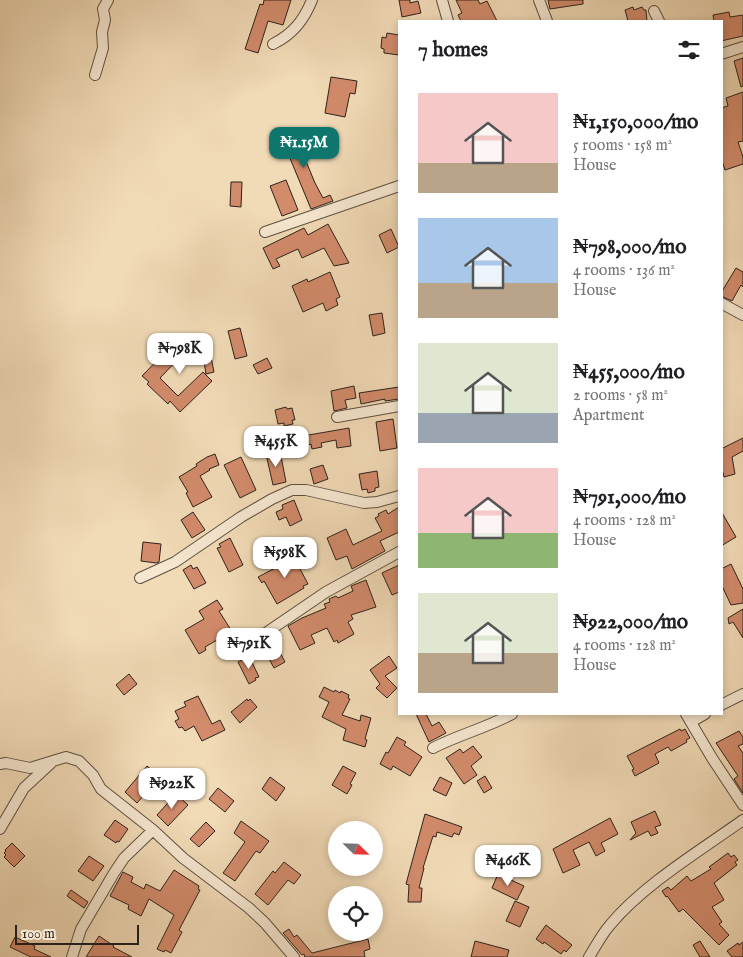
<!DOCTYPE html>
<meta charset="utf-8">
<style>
body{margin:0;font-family:"IM FELL English",serif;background:#f6f6f6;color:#202124;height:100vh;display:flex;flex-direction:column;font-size:19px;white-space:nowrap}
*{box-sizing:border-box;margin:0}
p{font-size:16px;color:#757577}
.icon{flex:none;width:28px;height:28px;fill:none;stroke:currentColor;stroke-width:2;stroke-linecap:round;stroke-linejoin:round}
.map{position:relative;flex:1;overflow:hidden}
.details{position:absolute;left:398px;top:20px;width:325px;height:695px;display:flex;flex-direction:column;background:#fff;border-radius:0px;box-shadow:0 2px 8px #0003}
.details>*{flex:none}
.needle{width:32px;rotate:113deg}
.buttons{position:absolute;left:328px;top:821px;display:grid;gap:10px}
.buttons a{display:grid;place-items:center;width:55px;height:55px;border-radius:50%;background:#fff;box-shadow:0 2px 8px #0003;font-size:25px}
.scale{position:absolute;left:15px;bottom:12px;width:124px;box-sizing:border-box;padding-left:5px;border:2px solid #2d221c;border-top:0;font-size:14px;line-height:18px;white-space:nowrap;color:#2d221c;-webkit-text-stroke:4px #f6e7d0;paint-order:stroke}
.price{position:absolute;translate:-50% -42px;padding:0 11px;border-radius:10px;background:#fff;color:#222;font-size:16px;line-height:32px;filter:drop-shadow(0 1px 2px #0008)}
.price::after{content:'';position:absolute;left:50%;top:30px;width:15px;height:11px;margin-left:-8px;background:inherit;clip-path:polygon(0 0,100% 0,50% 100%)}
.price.current{background:#0f766e;color:#fff}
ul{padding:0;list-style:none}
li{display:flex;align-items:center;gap:15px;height:125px;padding:0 20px}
li span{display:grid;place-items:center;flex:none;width:140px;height:100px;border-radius:0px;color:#555}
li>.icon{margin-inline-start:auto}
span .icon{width:60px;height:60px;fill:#fffc;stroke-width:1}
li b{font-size:21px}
h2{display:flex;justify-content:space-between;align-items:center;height:60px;padding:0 20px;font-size:21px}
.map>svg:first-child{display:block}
.building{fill:#d28b6b;stroke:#2d221c}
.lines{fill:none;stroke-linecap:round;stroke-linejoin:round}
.minor-casing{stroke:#5e5042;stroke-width:12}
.minor{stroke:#f6e7d0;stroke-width:10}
</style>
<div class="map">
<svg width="743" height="957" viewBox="0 0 743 957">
<rect width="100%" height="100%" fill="#f1dab6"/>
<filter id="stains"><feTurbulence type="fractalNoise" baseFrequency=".004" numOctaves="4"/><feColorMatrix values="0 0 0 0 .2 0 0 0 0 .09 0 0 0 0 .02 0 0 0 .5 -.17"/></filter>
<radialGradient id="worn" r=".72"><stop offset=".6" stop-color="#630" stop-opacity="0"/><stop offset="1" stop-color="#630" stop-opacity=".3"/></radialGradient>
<path class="building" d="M264,0H291L283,25L268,21L258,53L245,49L260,4L263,5Z
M399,0H410V3L418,1L421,13L402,17Z
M456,0H478L480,4L487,1L497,21H461L458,15L462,13Z
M548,0H583V4L550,9Z
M633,7L634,10L642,7L644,10H646L647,21H628L625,10Z
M729,12L730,17L743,15V36L721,41V21H714L713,15Z
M387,33L399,35V55L384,53V49L381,48L382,37L386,38Z
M743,58V86L741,87L734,61Z
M331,77L357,81L355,94L350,93L345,117L325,113Z
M743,92V141L738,142L743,157V164L725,170L721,158V108L728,106L726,98Z
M302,128L304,138H301L309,157L305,159L315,183L323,198L330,195L333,201L311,209L287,151L288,150L285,132Z
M286,180L298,210L282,216L270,186Z
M231,182H242L241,207L230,206Z
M328,224L349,263L334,266L324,248L302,258L298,249L276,259L280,266L273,269L263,248L304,228L308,235Z
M391,229L399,247L387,253L379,235Z
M736,268L743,272V287L741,285L732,301L721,296V293Z
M330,272L340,297L336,299L338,305L326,311L323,303L303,312L292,286L307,279L308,282Z
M382,313L385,333L373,336L369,315Z
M240,328L247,356L235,359L228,331Z
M203,343L210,348L208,351L212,355L211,357L214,372L206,374L204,361L195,354L181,356L160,378L178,396L203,372L212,381L180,412L170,401L168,404L147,384L149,382L142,376L172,345L173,347Z
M267,358L272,368L258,374L253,365Z
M354,386L356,398L345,400L347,408L334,411L331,391Z
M399,387V399L385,401V399L361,404L359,393Z
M286,407L287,409L292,408L295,420H292L293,424L284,426V423L278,424L275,410Z
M393,419L397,448L380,451L376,422Z
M349,428L351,446L337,448L336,440L321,443L322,447L312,449L311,444L305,446L303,436Z
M743,438V451L732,457L735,474L724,477L721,465V449Z
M280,451L286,482L273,485L266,454Z
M215,454L219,465L209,469L210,470L200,476L212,497L193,507L186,493L188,492L179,477L197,466L196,464L207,457Z
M241,457L256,490L240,498L224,465Z
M323,465L328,479L314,484L310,469Z
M377,471L379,487L375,488V491L368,493L367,489L362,490L359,474Z
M294,500L302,520L290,526L286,517L279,520L276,512L283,509L282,505Z
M399,507V532L380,541L385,551L352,569L347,556L336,560L327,538L346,529L353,545L382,531L375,518L379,516L378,514L386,510L388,514Z
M721,511L736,537L721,546Z
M193,512L205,530L192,538L181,520Z
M230,538L243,565L229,572L217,548L221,547L219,544Z
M143,542L161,544L159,562L156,563L141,561Z
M291,552L308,584L303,586L304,588L277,604L264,581L262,583L258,577L281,565L278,559Z
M731,564L743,589V603L731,605L721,584V569Z
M191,565L193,569L197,567L206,583L194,589L183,570Z
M399,565V592L392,595L382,573Z
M366,580L376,607L351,615L353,619L348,622L354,634L338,643L337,640L334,642L327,628L311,635L315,643L300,650L288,626L302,618L326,608L324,604L330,602L329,599L336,596L338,598L353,591L351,586Z
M217,600L223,609L219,611L231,630L226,632L228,636L219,642L217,640L205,647L206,650L199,654L185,630L204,619L199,611Z
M743,609V638L733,622L729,624L728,618Z
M272,637L285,662L274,668L261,644Z
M249,656L259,677L255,678L256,680L249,684L238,662Z
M389,656L397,668L385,676L397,688L387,698L376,688L380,684L370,670Z
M129,674L137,684L124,695L116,685Z
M324,687L334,692L335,690L340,693L341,691L349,695L348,698L350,699L342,715L360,721L361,715L371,718L365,739L367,740L365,747L343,740L346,729L322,717L329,702L319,697Z
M198,696L212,724L220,720L225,730L202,741L194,726L185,731L182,727L179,728L175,721L179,719L175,711L186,706L184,702Z
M247,699L248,701L250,699L257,707L240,723L231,712Z
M416,714H426L432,726L439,722L446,733L429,742Z
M680,729L681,731L685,729L690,738L686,740L687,742L671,751L668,747L655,754L659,763L635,776L632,770L634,769L627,756Z
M739,731L743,737V744L738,746L743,753V793L734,779L738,776L716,743Z
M397,737L406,742L404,745L422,757L410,776L393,766L391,770L380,764L386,752L388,753Z
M473,746L482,757L471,766L477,775L464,784L446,758L460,749L463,753Z
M147,766L160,777L137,803L125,792Z
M343,766L356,773L350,784L352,785L347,794L332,785Z
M485,776L492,788L484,793L477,781Z
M270,777L285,788L276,801L262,789Z
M440,777L452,783L446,796L433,790Z
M218,788L234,801L225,812L209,799Z
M176,794L188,805L168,826L157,815Z
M655,811L661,825L655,827L658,833L651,836L648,831L630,840L636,833L631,822Z
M425,814L462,827L459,835L454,833L452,837L437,832L436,837L433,836L423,868H424L419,888H422L421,902H408L409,885L406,884Z
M610,818L618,834L601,843L605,851L596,856L589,842L573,850L580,865L563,873L553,849Z
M115,820L128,829L119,842L117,841L116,843L104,835Z
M241,821L269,841L260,853L256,851L235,881L223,873L245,842L234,833Z
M206,822L215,831L199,847L190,839Z
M12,843L25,856L14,867L4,857L6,855L4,853L6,851L5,850Z
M728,853L731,857L734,855L738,860L735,862L737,865L714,883L724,900L712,907L722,922L719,924L729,935L719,945L683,909L679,912L667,896L666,897L662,891L668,887L671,890L687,876L691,881L711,869L709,867Z
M89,856L104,866L93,881L78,871Z
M284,862L301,875L294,884L288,880L268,905L255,894L273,871L275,873Z
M174,870L199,886L198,889L200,890L179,930L182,932L171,953L165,950L164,952L157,949L174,915L149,899L141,916L128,909L129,905L110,896L123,872L133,877L131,882L144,889L146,884L160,891Z
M498,874L524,886L517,900L492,888Z
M71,890L88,902L84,908L67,896Z
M515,901L529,907L520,927L506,921Z
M546,925L572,945L566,952L564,950L561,954L544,942L543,944L536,939Z
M289,929L294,937L297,935L312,953L368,939L370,949L364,951L365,957H305L304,954L302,955L283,933Z
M99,936L114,946L113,947L132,957H86Z
M15,937L35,946L34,949L51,957H31L10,947Z
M475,941L509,950L507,957H471Z
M700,941L710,957H700L693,945Z
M743,942V957H732L727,951L738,943L739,945Z"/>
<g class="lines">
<defs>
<path id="minor" d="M442,0L448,21
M539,0L547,21
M654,11L659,21
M273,44C293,34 304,20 312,0
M721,54L743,47
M95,75L103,48L102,32L105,20L103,9L108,0
M265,232L399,186
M721,303L743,315
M337,417L399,406
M140,578L175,562L241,517L272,499L292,490H306L364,503L377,502L399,496
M248,645L326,592L399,552
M721,705L743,694
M686,714L712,758L743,805
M691,722L705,714
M433,748C458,735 486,728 512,714
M0,764L6,763L30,768L66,757L79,761L93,775L101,789L153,830L183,858L249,908L265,923L294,957
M0,829L24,788L51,763
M72,957L81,929L114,873L124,858L153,830
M589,957C596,946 602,934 610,925C643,885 701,850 743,820"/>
</defs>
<use href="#minor" class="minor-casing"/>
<use href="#minor" class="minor"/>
</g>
<rect width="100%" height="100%" filter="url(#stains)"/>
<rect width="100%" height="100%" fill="url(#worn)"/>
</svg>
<div class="buttons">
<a><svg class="needle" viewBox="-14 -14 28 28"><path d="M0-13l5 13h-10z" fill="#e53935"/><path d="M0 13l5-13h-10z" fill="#757577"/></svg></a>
<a><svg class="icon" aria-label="locate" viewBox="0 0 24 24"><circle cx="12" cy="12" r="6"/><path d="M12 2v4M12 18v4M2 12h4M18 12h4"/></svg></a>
</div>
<div class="scale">100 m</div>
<b class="price current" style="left:304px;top:169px">₦1.15M</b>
<b class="price" style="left:180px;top:375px">₦798K</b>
<b class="price" style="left:276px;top:468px">₦455K</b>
<b class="price" style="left:285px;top:579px">₦598K</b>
<b class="price" style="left:249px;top:670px">₦791K</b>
<b class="price" style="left:172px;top:810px">₦922K</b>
<b class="price" style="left:508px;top:887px">₦466K</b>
<section class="details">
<h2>7 homes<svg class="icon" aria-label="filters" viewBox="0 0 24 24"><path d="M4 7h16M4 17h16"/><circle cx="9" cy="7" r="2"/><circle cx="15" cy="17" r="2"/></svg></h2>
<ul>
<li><span style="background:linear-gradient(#f6c9c9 70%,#b9a48a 0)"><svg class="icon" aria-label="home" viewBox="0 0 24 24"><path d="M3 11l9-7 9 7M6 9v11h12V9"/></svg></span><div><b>₦1,150,000/mo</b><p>5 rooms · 158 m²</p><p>House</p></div></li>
<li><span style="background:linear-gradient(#a9c7e8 65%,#b9a48a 0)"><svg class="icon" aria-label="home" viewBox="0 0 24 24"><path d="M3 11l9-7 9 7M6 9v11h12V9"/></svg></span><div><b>₦798,000/mo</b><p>4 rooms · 136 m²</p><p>House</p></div></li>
<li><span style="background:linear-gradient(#dfe7d0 70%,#9aa5b1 0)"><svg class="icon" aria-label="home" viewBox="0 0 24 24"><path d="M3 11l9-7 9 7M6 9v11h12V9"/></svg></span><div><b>₦455,000/mo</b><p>2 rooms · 58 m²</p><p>Apartment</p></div></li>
<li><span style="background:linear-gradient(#f6c9c9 65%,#8fb573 0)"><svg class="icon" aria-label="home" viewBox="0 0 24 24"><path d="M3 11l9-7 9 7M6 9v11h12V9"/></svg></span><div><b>₦791,000/mo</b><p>4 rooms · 128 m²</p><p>House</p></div></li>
<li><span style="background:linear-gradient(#dfe7d0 60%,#b9a48a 0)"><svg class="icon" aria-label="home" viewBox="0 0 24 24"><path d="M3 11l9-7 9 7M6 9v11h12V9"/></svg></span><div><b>₦922,000/mo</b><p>4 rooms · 128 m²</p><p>House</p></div></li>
</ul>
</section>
</div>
